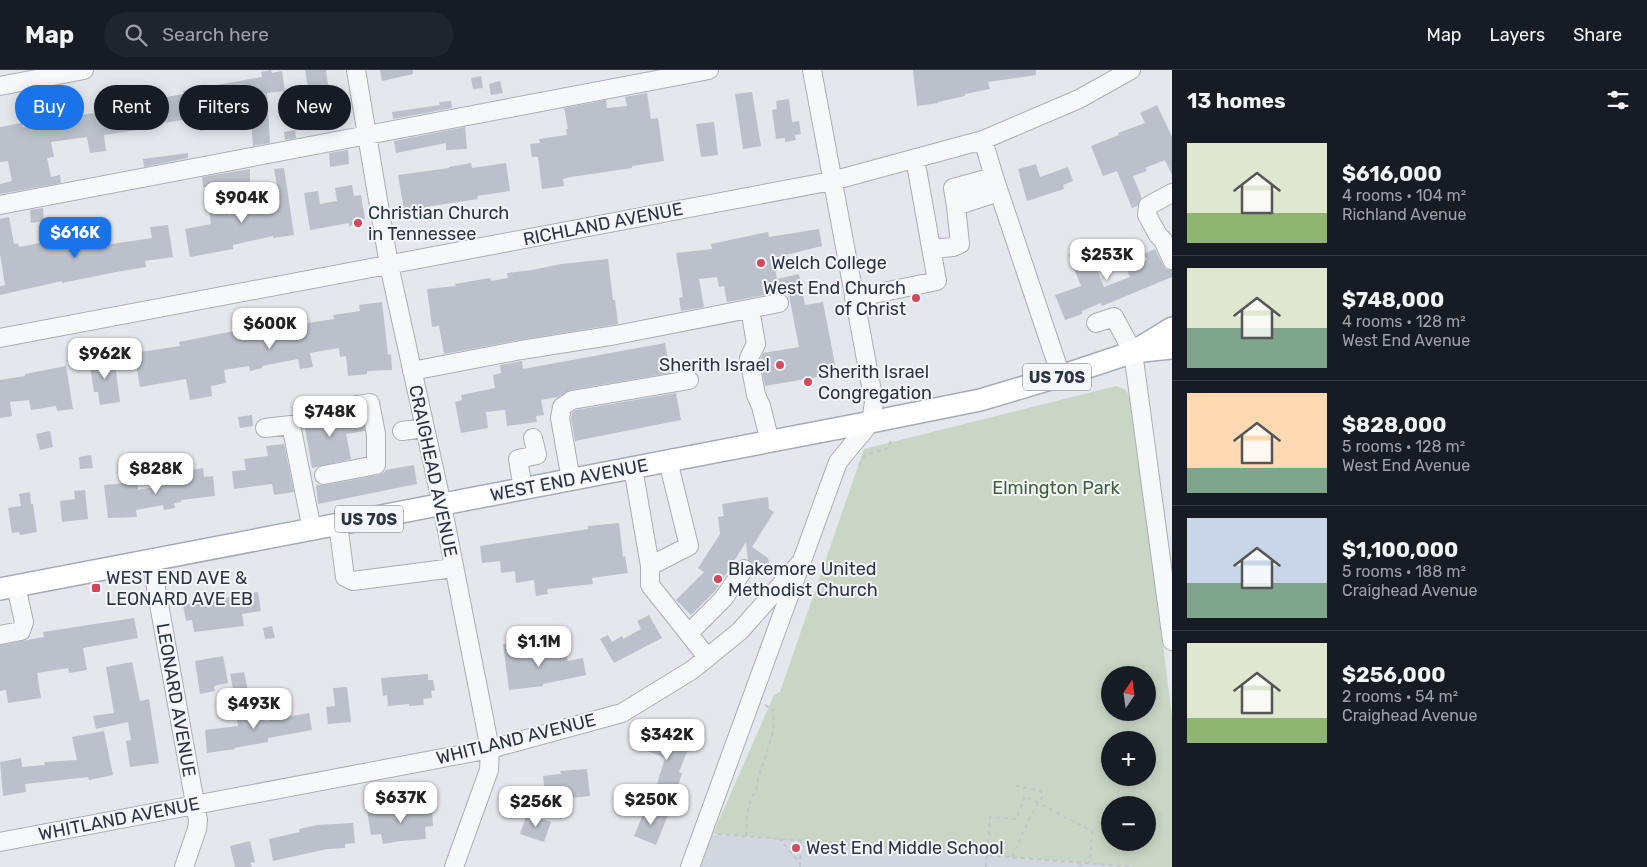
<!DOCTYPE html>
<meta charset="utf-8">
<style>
body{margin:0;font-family:Rubik,sans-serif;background:#20242c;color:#f1f3f6;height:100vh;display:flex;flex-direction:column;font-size:19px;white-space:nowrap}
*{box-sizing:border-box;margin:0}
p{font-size:16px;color:#9ea1a6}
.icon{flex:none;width:28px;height:28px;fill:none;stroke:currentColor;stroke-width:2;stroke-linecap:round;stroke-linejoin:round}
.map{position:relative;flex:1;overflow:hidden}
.sheet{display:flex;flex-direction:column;background:#171b24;width:475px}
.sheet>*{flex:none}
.guide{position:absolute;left:15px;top:15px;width:475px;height:45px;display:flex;gap:10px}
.needle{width:32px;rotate:13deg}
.tools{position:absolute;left:1101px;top:596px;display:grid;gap:10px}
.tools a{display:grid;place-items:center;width:55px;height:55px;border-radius:50%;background:#171b24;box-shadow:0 2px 12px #0003;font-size:25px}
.price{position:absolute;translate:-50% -42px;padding:0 11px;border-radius:10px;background:#fff;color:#222;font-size:16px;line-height:32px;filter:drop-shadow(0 1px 2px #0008)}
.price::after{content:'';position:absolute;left:50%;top:30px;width:15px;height:11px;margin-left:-8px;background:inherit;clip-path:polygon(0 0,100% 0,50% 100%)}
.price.selected{background:#1a73e8;color:#fff}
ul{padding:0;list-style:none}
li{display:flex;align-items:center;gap:15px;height:125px;padding:0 15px}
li+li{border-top:1px solid #363941}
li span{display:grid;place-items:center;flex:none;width:140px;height:100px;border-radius:0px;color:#555}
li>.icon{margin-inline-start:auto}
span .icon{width:60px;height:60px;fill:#fffc;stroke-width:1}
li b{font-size:21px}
h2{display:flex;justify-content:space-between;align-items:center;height:60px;padding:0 15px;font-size:21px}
.tag{padding:0 18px;border-radius:22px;background:#171b24;box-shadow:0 2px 12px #0003;font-size:18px;line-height:45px}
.tag.selected{background:#1a73e8;color:#fff}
header{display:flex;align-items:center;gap:30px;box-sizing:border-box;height:70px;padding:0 25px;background:#171b24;border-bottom:1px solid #363941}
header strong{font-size:24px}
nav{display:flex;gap:28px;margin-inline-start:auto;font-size:18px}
.search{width:350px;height:45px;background:#20242c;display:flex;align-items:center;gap:12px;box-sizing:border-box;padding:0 18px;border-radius:28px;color:#9ea1a6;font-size:19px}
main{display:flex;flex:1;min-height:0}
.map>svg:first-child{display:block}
.built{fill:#d2d6de}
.green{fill:#c9d6c5;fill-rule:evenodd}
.building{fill:#bbc0ca}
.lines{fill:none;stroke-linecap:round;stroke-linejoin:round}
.minor-casing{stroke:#a9aeb7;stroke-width:20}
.major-casing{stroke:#a3abb8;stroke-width:24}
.path{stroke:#c2c5cb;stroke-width:2;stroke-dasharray:4 4;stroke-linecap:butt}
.minor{stroke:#f7f8fa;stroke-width:18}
.major{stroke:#fff;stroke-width:21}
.poi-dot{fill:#d1495b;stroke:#f4f6f9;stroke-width:2}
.labels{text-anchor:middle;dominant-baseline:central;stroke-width:4;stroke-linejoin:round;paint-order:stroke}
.shield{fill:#f4f6f9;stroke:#676e7b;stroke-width:1}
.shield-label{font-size:16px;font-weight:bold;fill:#2b3445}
.poi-label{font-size:18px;fill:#2b3445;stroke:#f4f6f9;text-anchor:start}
.street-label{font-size:18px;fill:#2b3445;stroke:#f4f6f9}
.park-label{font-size:18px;fill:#3f6138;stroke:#f4f6f9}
</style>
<header>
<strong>Map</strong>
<div class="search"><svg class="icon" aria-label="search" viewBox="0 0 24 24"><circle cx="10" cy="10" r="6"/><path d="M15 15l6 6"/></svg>Search here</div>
<nav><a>Map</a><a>Layers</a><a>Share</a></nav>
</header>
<main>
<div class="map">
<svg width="1172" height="797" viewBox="0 0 1172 797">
<rect width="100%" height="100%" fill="#e4e7ec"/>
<path class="built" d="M703,764L801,770L1134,797H690Z"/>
<path class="green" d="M1116,316L1126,320L1133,334L1172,647V797H1134L713,764L774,625L780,622L864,379ZM1110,605H1148V642H1110ZM1110,670H1148V708H1110ZM1110,735H1148V772H1110Z"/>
<path class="building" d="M271,0L272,3L282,1L285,21L267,23L270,73L253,76L251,49L209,57V59L200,61L198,50L188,52V49L157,54V57L104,65L106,81L90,83L87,67L51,72L54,87L47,88L51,107L60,105L61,113L0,124V114L12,111L8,91L0,92V57L22,53L23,57L54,52L53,45L73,42V46L109,41V38L130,34V36L162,30V28L183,24V21L262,7L261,2Z
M305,0H326L330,28L310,31Z
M380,0H413V4L382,11Z
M913,0H1036V5L988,12L990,19L965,24V26L938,32V33L917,36Z
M481,6L483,18L473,19L471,8Z
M500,11L503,23L491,25L489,14Z
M752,22L761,76L743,79L735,24Z
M647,23L651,49L658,48L664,91L632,96V98L571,107L563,109L564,116L542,119L538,87H532L530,74L540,73L539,69L567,65L566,59H568L564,38L606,30L607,38L627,36L625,27Z
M789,29L792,52L799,51L801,64L795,65L796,70L785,72V68L776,69L772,40L777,39L776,31Z
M451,31L452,38L393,49L392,42L440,35L439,32Z
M1157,35L1172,67V105L1165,90L1145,98L1147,101L1133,106L1142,128L1137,136L1132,138L1117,101L1103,106L1091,76L1119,65L1118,63L1145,53L1140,43Z
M714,52L718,85L701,87L696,54Z
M465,57L467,79L446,80V73L396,83L394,71Z
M295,60L296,68L285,70L284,62Z
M348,80L349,94L330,97L329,83Z
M188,83V88L144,97L143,89Z
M471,93L472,98L506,93L510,121L477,126L478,129L425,137L426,142L405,146L398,105L449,98V97Z
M1036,94L1040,107L1068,97L1073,111L1063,115L1064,119L1027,131L1018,99Z
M284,98L294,165L273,168V166L233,175V179L190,187L185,159L211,154L208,134L226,131L228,145L280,133L274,99Z
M250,99V112L212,114V116L203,117L202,107Z
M352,115L354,126L361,125L365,149L357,150L358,155L349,156V153L310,160L304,123L318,121L320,134L337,131L335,118Z
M43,138L44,151L31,153L30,140Z
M9,147L14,174L18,173L19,177L45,172L46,177L64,174L65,179L83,176L82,169L103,165L105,175L152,168L150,157L168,155L173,187L145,191L146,197L111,203L62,213V211L0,225V216L5,215L0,184V149Z
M819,159L822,176L773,188L777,209L799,204L805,235L823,232L836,300L828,301L829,305L765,316L760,290L763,283L799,277L789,225L777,223L727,232L724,216L719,217L717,207L699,209L704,237L681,241L679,228L683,227L676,183L712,179L711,174L768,162L769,167Z
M1094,173L1102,192L1095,195L1104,217L1130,207L1126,198L1147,190L1144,184L1155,179L1163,195L1166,199L1172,200V207L1102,236L1101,233L1082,241V244L1065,250L1055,225L1081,216L1068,184Z
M608,189L613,230H615L618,254L519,270L444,284L439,256L432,257L427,219L456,216L455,214L490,208L491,211L508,208L507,203L532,200L561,194Z
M382,232L388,285L391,284L392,300L367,301V304L348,306L346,286L340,287L339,278L310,283L313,297L300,299L298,289L262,296V298L250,301L249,296L224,300L226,313L211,316L212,326L190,330L186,309L140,317L134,283L180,276L179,272L254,257L255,259L275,254L276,258L334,249L333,245L360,241L359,235Z
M665,273L670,303L570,320L558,327L541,330L544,345L536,346L537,352L507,356L505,340L486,342L488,358L461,363L455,332L462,330L461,325L495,318L493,305L501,303L500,295L522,291L523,299Z
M114,286L120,332L100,335L98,322H94L89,290Z
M66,296L73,339L57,341L56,336L31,340L29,330L10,332L12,346L0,348V310L25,306V304Z
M676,323L681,350L575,371L571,348L572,343L576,340Z
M311,339L313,347L318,351L362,345L365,361L346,364L351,389L312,398L302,341Z
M252,345L253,356L240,358L238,347Z
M50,361L53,377L40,380L36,364Z
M284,374L294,422L274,425L272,414L234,419L232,401L246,400L244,389L268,386L266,376Z
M91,385L93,398L80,399L79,387Z
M414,395L417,414L318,434L316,415H326L378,405L385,402V400Z
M203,398L204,407L213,406L215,426L181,430V432L174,433L175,438L164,440L163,435L136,440L137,447L108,448L104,415L137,412L138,420L187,411L186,401Z
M85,420L88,449L62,452L60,431L75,429L74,421Z
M30,422L31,434H33L37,462L20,465L19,462L12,463L8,438L21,436L19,424Z
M768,427L769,439L774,442L752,477L768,488L770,498L754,500L753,494L748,490L746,472L716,520L691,545L676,530L704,502L698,498L720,464L718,447L724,446L722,434Z
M619,453L623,487L625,486L628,503L592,508L593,514L547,519L548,524L536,526L534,510L516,513L515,501L501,503L500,491L482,493L480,476L588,459V456Z
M258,522L261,541L242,544L244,556L194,562L192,550L186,551L183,535Z
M649,545L662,568L614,593L600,569L608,565L612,572L622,566L623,569L641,559L637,551Z
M134,548L138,568L83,578L87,600L69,603L68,598L37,603L41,628L8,633L6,620L0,621V575L44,567L43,562Z
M272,556L275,568L265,569L263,558Z
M517,572L518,586L539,584V588L566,582L568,591L583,588L586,605L543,614V616L509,620L503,574Z
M223,586L228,613L214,616L215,621L200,624L195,591Z
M132,592L140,631L149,629L159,693L130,697L126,671L131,670L128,652L96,659L93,646L114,643L106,597Z
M244,602L248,620L234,623L230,604Z
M428,604V610H433L435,620L431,621L432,628L423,629L424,635L409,636V634L388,636L387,625L383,626L381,608Z
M347,617L351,652L328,654L326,637L335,636L333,618Z
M253,636L254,642L263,640L265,651L309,643L312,660L268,668V672L234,678L235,679L207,683L205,660L238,656L235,639Z
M654,660L690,674L679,702L682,703L674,729L654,724L665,688L640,678L645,665L651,667Z
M104,661L113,705L89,710L88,707L25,714L26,722L3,726L0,692L21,688L22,697L45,695L44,692L77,690L72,667Z
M587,699L590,726L569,728L568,721L545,723L543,706L561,704L560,701Z
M646,737L668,745L656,775L634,766Z
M432,738L433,756L425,757L426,769L401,771L383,774L381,764L371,765L367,740L376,739L377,743L397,740Z
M527,744L551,752L544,772L520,764Z
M353,753L355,773L345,774V778L327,779L273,791L269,769L300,762L299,759L317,755Z
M250,771L255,792L250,793L252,797H235L230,776Z"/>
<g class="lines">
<defs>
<path id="minor" d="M356,0L389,195L442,435L490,679L489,700L454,797
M0,16L84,0
M983,70L994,107L1061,306
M1172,123L1148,136L1147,145L1158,165L1163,170L1172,190
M0,135L709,0
M956,136L953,118L994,107
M932,179L953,177L960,174L956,136L999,122
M854,228L937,211L915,88
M752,250L756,274L749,288L756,325L761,336L770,372
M1096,253L1114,247L1133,282L1172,571
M0,268L832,111L983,70L1079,29L1131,0
M412,301L521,280L616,265L779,233
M321,341L370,333L376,364V395L324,405
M265,358L291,355L312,460
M402,361L425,358
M633,398L650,496V515L707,587
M571,410L560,348L562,337L572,330L689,310
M523,419L518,389L537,385L533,368
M338,454L345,507L353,511L453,498
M151,490L198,750L197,759L184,797
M650,496L689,476L668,391
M689,563L723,529L744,499
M0,565L21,561L24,552L16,516
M0,772L490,679L622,643L692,600L740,561L802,491
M690,797L838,392L871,352L874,332L812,0"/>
<path id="major" d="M1138,279L1172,258
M0,519L871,352L980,330L1061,306L1133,282L1172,278"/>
</defs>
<use href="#minor" class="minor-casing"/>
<use href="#major" class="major-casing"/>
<path class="path" d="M859,395L865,385L889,378L891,370
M718,764L1134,797
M746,766L748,737L758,714V709L773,662V640L765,635
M779,768L800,793
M1012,787L1030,747L1043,726L1041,721L1013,715
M1079,793L1083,797
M800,797L801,770
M986,797L990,747L1016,749L1025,726L1092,761L1090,793"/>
<use href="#minor" class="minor"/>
<use href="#major" class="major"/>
</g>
<g class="poi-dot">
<circle cx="358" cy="153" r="5"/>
<circle cx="761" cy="193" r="5"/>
<circle cx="916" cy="228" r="5"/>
<circle cx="780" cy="295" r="5"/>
<circle cx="808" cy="312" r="5"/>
<circle cx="718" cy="509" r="5"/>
<rect x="91" y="513" width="10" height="10" rx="2.5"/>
<circle cx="796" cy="778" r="5"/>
</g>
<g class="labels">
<g class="shield">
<rect x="1023" y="293.5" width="68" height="27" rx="4"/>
<rect x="335" y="435.5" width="68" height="27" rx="4"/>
</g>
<g class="shield-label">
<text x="1057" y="307">US 70S</text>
<text x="369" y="449">US 70S</text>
</g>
<g class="poi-label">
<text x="368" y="143">Christian Church<tspan x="368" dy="21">in Tennessee</tspan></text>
<text x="771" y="193">Welch College</text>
<text x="906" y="218" text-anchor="end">West End Church<tspan x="906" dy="21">of Christ</tspan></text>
<text x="770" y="295" text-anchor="end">Sherith Israel</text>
<text x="818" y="302">Sherith Israel<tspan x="818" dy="21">Congregation</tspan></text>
<text x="728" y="499">Blakemore United<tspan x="728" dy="21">Methodist Church</tspan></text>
<text x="106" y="508">WEST END AVE &amp;<tspan x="106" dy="21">LEONARD AVE EB</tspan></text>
<text x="806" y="778">West End Middle School</text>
</g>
<g class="street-label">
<text transform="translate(603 154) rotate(-11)">RICHLAND AVENUE</text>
<text transform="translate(433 401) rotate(78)">CRAIGHEAD AVENUE</text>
<text transform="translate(569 410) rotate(-11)">WEST END AVENUE</text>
<text transform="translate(176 630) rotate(80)">LEONARD AVENUE</text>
<text transform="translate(516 669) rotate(-14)">WHITLAND AVENUE</text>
<text transform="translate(119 749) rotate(-11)">WHITLAND AVENUE</text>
</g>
<g class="park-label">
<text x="1056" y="418">Elmington Park</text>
</g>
</g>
</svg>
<div class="tools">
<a><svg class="needle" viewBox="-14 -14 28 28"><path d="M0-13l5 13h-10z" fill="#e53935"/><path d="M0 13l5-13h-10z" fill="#9ea1a6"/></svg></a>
<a>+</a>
<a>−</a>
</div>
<b class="price" style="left:242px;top:154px">$904K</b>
<b class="price selected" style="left:75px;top:189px">$616K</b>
<b class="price" style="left:1107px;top:211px">$253K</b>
<b class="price" style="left:270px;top:280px">$600K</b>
<b class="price" style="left:105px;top:310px">$962K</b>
<b class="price" style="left:330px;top:368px">$748K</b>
<b class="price" style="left:156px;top:425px">$828K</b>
<b class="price" style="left:539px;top:598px">$1.1M</b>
<b class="price" style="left:254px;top:660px">$493K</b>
<b class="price" style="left:667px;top:691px">$342K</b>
<b class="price" style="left:401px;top:754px">$637K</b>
<b class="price" style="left:651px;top:756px">$250K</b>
<b class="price" style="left:536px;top:758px">$256K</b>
<div class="guide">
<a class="tag selected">Buy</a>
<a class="tag">Rent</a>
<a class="tag">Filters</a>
<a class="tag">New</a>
</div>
</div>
<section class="sheet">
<h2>13 homes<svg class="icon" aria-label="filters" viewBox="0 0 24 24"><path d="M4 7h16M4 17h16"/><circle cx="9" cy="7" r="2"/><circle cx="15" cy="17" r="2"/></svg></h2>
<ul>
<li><span style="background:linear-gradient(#dfe7d0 70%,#8fb573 0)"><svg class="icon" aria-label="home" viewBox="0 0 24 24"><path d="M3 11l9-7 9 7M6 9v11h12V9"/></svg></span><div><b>$616,000</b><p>4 rooms · 104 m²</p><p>Richland Avenue</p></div></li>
<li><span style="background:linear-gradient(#dfe7d0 60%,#7fa58c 0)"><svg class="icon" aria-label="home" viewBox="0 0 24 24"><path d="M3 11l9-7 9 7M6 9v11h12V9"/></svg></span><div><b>$748,000</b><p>4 rooms · 128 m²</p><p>West End Avenue</p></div></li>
<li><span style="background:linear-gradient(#ffd9b3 75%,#7fa58c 0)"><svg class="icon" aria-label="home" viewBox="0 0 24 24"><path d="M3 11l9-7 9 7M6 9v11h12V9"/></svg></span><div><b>$828,000</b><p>5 rooms · 128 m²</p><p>West End Avenue</p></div></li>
<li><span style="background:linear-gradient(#c9d6e8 65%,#7fa58c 0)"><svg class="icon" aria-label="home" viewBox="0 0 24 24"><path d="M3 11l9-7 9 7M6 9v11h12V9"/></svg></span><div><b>$1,100,000</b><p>5 rooms · 188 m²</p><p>Craighead Avenue</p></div></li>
<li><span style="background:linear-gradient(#dfe7d0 75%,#8fb573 0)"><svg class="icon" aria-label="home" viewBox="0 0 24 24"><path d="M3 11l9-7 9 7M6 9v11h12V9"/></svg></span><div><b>$256,000</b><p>2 rooms · 54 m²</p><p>Craighead Avenue</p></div></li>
</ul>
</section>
</main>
